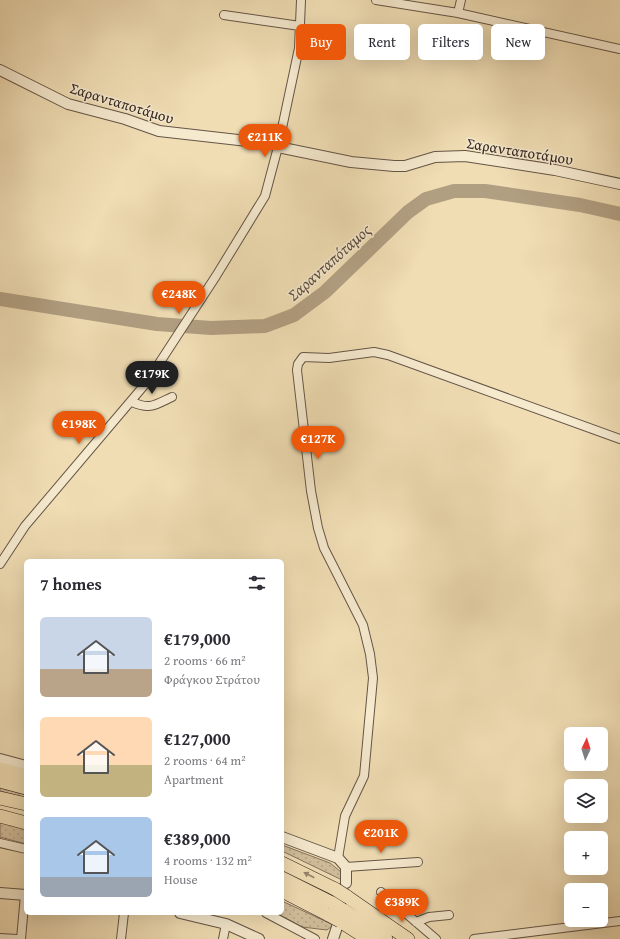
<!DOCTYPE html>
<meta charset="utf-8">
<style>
body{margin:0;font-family:"Gentium Book Plus",serif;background:#f2f2f3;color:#2b2b33;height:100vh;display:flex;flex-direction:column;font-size:15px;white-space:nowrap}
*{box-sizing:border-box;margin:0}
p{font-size:13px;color:#7c7c81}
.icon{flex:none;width:22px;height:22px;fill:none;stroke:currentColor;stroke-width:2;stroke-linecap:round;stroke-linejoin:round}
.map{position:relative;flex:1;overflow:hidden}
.side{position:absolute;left:24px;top:559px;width:260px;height:356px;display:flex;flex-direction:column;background:#fff;border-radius:6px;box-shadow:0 4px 16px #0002}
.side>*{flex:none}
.hud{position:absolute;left:296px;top:24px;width:264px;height:36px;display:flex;gap:8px}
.needle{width:26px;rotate:4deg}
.tools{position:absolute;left:564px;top:727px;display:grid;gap:8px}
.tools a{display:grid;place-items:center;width:44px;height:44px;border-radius:6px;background:#fff;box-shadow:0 4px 16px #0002;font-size:20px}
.price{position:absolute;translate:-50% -34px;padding:0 9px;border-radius:14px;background:#ea580c;color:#fff;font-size:13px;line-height:26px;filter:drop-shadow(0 1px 2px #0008)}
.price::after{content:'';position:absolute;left:50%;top:24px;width:12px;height:9px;margin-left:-6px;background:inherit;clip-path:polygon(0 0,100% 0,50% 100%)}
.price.active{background:#222;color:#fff}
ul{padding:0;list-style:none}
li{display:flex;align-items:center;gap:12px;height:100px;padding:0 16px}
li span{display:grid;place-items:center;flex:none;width:112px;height:80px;border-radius:6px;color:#555}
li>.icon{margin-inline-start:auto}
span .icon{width:48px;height:48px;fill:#fffc;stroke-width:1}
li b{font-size:17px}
h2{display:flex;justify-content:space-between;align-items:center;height:48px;padding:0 16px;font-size:17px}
.tag{padding:0 14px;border-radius:6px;background:#fff;box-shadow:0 4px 16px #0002;font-size:14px;line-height:36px}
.tag.active{background:#ea580c;color:#fff}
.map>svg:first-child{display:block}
.green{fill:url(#green-dots);stroke:#84735e}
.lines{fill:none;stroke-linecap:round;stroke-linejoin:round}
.river{stroke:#b19f82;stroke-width:14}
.minor-casing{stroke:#655546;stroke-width:10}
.tertiary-casing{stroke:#655546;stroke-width:12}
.trunk-casing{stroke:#372822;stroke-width:14}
.minor{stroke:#f5e9ce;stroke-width:8}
.tertiary{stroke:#f5e9ce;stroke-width:10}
.trunk{stroke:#f0ddb4;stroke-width:13}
.trunk-bridge-casing{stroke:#372822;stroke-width:14;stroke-linecap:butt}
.trunk-bridge{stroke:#f0ddb4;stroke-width:13}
.oneway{fill:#94826b}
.labels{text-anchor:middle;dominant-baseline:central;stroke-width:3;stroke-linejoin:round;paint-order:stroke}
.street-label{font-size:15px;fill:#372822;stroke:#f5e9ce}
.water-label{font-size:16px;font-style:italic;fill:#5c4c3f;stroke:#f5e9ce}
</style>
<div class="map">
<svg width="620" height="939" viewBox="0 0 620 939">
<defs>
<pattern id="green-dots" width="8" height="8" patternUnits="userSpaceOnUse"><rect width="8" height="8" fill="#d1be9b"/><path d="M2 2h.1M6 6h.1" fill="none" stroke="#b4a385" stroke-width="1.8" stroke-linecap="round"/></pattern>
</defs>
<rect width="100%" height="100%" fill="#f0ddb4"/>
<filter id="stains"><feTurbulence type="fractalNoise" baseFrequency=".005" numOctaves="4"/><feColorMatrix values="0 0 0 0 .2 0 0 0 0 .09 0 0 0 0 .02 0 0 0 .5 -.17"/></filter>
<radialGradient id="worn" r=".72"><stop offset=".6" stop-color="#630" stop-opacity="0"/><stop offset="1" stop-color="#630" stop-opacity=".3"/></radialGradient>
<path class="green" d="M0,788L26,795V798L0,791Z
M0,821L26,828V844L0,837Z
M282,845L330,863L341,872L342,880L282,851Z
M282,901L327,922L333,925L327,930L302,927L276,913H282Z"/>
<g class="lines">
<path class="river" d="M0,299L157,324L211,328L265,326L294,315L325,292L408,212L426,199L454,191H485L580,205L620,214"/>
<defs>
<path id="minor" d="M376,0L458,13L620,49
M458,13L461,0
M224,15L300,26
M132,402C150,410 155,405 172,397
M0,564L25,526L147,382L216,276L265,196L278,147L299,48L301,0
M0,843L26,849
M338,858L345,816L364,776L373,678L370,654L363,625L324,548L318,528L311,491L297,370L298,364L303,357L329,358L374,352L388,355L620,439
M346,867L418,862
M381,892L436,939
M266,913L315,939
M416,922L429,917L449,915
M0,938L17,939
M21,939L25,895
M121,939L124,913
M223,939L226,924
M474,939L620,921"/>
<path id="tertiary" d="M0,70L68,104L125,119L159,131L273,144L278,147L351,162L394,166H405L435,157L465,156L555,170L620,184
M0,759L26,766
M282,837L338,858L346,867V883
M0,893L26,895
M180,913L226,924L259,939
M333,939L337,927"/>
<path id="trunk" d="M0,769L26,776
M0,781L26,788
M0,798L26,804
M0,816L26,823
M282,863L335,889
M282,878L332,903
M282,891L329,915
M346,896L408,939
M343,910L386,939
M340,921L368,939"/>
</defs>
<use href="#minor" class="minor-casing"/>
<use href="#tertiary" class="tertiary-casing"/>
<use href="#trunk" class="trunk-casing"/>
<use href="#minor" class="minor"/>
<use href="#tertiary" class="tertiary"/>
<use href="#trunk" class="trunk"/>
<defs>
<path id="trunk-bridge" d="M335,889L346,896
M332,903L343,910
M329,915L340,921"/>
</defs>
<use href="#trunk-bridge" class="trunk-bridge-casing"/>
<use href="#trunk-bridge" class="trunk-bridge"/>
</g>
<defs><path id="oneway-solid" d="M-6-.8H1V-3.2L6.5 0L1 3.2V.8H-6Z"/></defs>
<use class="oneway" href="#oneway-solid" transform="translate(309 875) rotate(-153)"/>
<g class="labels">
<g class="street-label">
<text transform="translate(122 103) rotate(17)">Σαρανταποτάμου</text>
<text transform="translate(520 151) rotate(9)">Σαρανταποτάμου</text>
</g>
<g class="water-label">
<text transform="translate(329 262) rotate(-42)">Σαρανταπόταμος</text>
</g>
</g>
<rect width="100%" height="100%" filter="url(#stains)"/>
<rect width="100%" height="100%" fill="url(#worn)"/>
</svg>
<div class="tools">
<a><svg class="needle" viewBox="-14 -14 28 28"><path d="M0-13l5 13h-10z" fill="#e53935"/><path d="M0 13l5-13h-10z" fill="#7c7c81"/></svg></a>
<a><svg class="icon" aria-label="layers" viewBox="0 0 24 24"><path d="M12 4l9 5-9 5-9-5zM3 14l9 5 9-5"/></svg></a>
<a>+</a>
<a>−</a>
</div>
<b class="price" style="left:265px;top:158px">€211K</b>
<b class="price" style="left:179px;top:315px">€248K</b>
<b class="price active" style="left:152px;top:395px">€179K</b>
<b class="price" style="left:79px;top:445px">€198K</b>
<b class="price" style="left:318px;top:460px">€127K</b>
<b class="price" style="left:381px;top:854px">€201K</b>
<b class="price" style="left:402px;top:923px">€389K</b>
<div class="hud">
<a class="tag active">Buy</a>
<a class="tag">Rent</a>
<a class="tag">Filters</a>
<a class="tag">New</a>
</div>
<section class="side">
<h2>7 homes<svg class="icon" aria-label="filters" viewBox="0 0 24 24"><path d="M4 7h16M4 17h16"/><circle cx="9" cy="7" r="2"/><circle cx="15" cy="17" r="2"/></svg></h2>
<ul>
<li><span style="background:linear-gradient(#c9d6e8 65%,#b9a48a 0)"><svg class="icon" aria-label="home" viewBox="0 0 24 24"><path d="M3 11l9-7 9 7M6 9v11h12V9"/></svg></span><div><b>€179,000</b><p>2 rooms · 66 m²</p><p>Φράγκου Στράτου</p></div></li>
<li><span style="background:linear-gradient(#ffd9b3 60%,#c2b280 0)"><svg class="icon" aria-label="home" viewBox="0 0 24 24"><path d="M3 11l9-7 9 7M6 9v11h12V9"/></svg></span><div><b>€127,000</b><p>2 rooms · 64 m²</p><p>Apartment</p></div></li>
<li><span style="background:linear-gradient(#a9c7e8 75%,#9aa5b1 0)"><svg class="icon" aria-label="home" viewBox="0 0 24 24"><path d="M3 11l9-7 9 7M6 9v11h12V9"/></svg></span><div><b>€389,000</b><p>4 rooms · 132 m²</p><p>House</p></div></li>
</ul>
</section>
</div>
